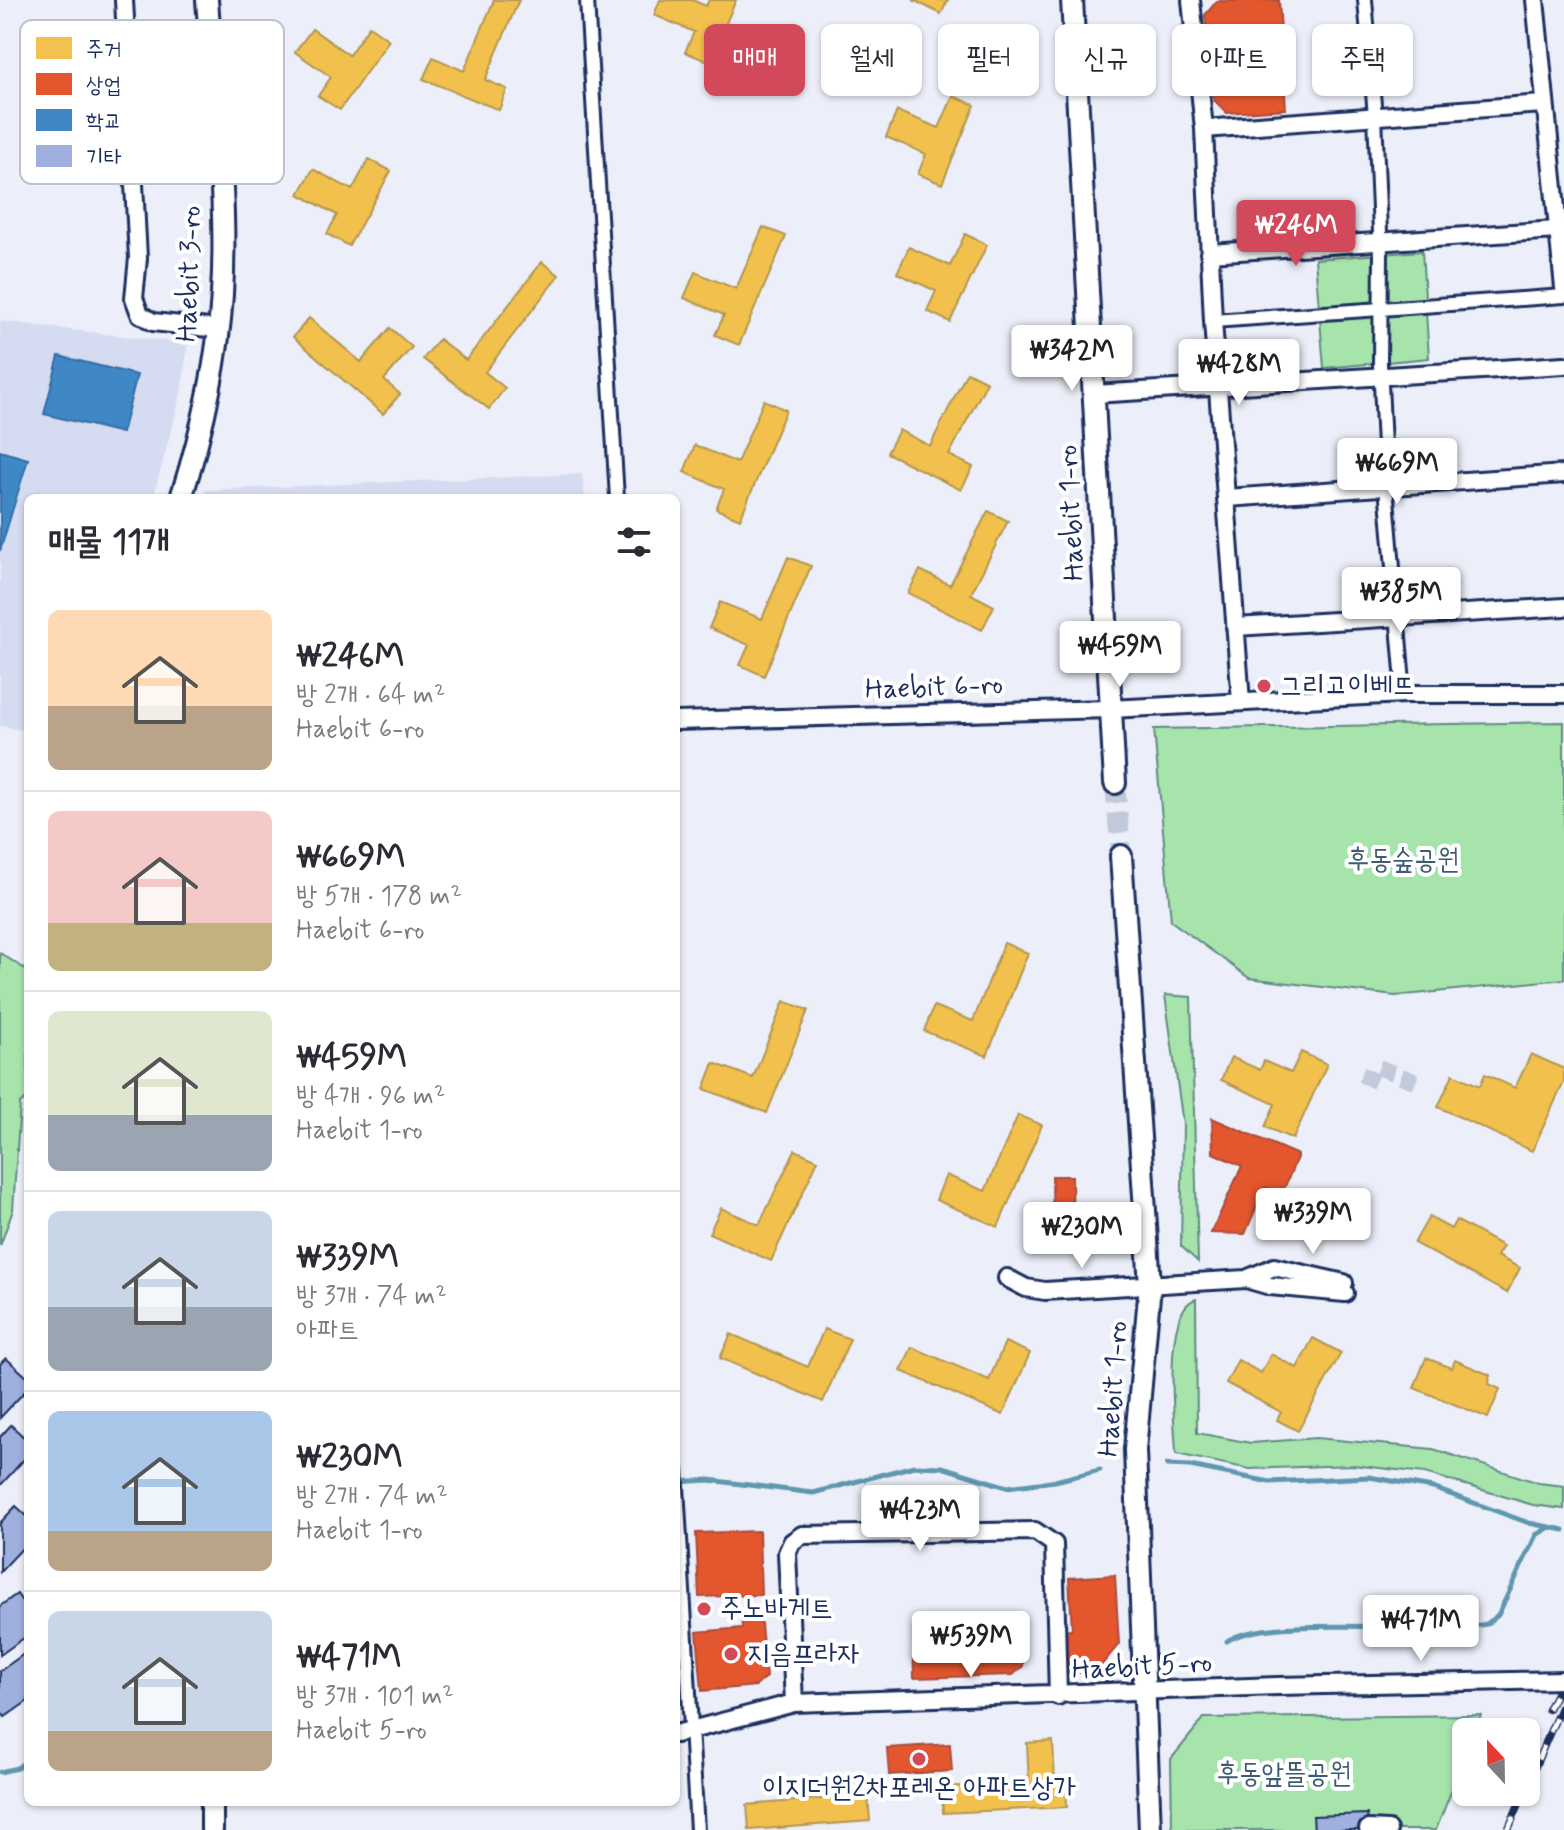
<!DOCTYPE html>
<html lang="ko">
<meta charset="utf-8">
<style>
body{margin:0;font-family:Mynerve,"Poor Story",sans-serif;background:#f2f2f3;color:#2b2b33;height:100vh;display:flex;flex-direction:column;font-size:30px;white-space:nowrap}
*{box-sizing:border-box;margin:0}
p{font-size:26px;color:#7c7c81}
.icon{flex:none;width:44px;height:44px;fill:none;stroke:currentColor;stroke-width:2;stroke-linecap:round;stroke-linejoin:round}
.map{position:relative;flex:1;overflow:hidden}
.panel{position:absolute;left:24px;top:494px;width:656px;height:1312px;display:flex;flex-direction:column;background:#fff;border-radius:12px;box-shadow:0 2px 6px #0004}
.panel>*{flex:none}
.top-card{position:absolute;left:704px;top:24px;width:740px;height:72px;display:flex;gap:16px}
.needle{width:52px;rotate:338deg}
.fabs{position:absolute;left:1452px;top:1718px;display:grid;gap:16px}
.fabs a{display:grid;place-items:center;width:88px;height:88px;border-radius:12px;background:#fff;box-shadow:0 2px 6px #0004;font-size:40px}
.price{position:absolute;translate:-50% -68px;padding:0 18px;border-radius:8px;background:#fff;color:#222;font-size:26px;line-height:52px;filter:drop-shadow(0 2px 4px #0008)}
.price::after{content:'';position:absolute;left:50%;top:48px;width:24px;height:18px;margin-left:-12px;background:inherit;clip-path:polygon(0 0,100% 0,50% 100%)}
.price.on{background:#d1495b;color:#fff}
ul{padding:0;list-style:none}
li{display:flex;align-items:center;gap:24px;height:200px;padding:0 24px}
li+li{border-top:2px solid #e1e1e2}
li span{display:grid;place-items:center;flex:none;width:224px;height:160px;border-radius:12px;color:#555}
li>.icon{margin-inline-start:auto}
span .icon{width:96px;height:96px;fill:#fffc;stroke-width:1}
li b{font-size:34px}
h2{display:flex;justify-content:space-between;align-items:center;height:96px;padding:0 24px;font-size:34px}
.pill{padding:0 28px;border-radius:12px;background:#fff;box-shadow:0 2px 6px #0004;font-size:28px;line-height:72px}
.pill.on{background:#d1495b;color:#fff}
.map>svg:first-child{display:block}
.built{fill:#d5dcf1}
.green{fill:#a6e4ab;stroke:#608a84;stroke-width:2}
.homes{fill:#f2c14e;stroke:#b29553;stroke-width:2}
.shops{fill:#e4572e;stroke:#a84b3c;stroke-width:2}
.schools{fill:#3f88c5;stroke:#346da6;stroke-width:2}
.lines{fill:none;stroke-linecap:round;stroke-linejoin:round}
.stream{stroke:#5e97ae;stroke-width:5}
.building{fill:#9fb0df;stroke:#1b2f5e;stroke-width:2}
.minor-tunnel{stroke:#c2c9da;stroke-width:16;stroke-dasharray:16 8;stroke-linecap:butt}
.tertiary-tunnel{stroke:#c2c9da;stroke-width:20;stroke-dasharray:20 10;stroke-linecap:butt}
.pedestrian-casing{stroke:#1b2f5e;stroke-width:18}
.minor-casing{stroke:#1b2f5e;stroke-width:22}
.tertiary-casing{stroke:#1b2f5e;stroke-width:26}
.pedestrian{stroke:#fff;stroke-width:12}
.minor{stroke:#fff;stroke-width:16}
.tertiary{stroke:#fff;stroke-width:20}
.rail-casing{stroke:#1b2f5e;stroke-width:8}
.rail{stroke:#fff;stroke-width:5;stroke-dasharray:15;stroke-linecap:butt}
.minor-bridge-casing{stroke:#1b2f5e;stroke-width:22;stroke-linecap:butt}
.minor-bridge{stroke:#fff;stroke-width:16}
.poi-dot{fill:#d1495b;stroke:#fff;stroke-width:3}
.labels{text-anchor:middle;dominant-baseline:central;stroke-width:8;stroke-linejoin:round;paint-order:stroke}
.street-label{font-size:28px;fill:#1b2f5e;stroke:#fff}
.poi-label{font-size:28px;fill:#1b2f5e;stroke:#fff;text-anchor:start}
.park-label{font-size:28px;fill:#3e5c71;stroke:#fff}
.key{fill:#fff;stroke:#bbc1cf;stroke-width:2}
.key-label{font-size:22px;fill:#1b2f5e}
</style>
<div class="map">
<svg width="1564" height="1830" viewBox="0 0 1564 1830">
<rect width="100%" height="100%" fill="#eceff9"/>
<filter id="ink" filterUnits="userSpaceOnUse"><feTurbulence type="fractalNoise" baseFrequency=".0125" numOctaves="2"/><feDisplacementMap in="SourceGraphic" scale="16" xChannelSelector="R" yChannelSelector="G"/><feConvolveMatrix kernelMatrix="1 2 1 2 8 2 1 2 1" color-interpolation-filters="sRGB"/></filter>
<g filter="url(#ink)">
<path class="built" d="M0,321L188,344L181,394L153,498H28V731L0,726Z
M582,474L585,498H204L206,490Z"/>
<path class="green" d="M1422,251L1429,358L1324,368L1315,259Z
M1564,722V979L1395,996L1249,978L1171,921L1154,729Z
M0,953L28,971V1098L20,1104L13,1210L0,1246Z
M1165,995L1191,997L1198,1262L1181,1246L1183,1124Z
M1196,1299L1197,1433L1251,1443L1316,1438L1433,1449L1539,1483L1564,1486V1509L1533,1505L1425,1473L1352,1465L1250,1469L1176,1454C1175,1422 1161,1309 1196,1299Z
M1481,1715L1475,1732H1466V1754L1436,1830H1172L1171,1759L1204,1718Z"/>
<path class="homes" d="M494,0H519L485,80L507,89L499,110L423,79L433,57L464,71Z
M660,0H692L706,6L709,0H736L709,62L685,52L694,32L654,15Z
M913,0H948L941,14Z
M369,26L389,40L340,110L318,96L331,77L295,52L312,29L349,55Z
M953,96L975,105L942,184L918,174L926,154L886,137L897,111L939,128Z
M369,159L391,171L349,246L327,234L337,215L299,194L313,169L352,190Z
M763,227L786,236L739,345L715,335L724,315L684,298L695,272L736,289Z
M965,234L987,245L950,322L927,311L936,291L897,273L909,247L950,266Z
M542,262L559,275L485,372L505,388L489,409L423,359L439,339L466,360Z
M309,318L361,362L390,328L412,347L384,380L400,394L383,414L293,337Z
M967,372L987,382L949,455L973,467L961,490L887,453L899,430L930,446Z
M764,400L786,410L740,519L716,509L724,489L684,472L695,445L737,463Z
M988,511L1008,521L971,594L994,606L982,630L908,593L920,570L950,585Z
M788,557L811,566L764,676L740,665L749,645L709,628L720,602L762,619Z
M1004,943L1028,953L987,1056L924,1031L934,1006L973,1021Z
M784,1001L808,1010L767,1113L704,1089L714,1063L753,1078Z
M1301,1052L1327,1064L1293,1139L1265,1127L1275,1104L1221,1080L1231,1057L1260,1070L1264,1061L1291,1073Z
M1531,1054L1564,1069V1082L1532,1151L1438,1107L1453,1074L1480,1086L1485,1074L1515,1088Z
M1018,1115L1042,1125L998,1227L936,1200L946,1175L985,1191Z
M795,1150L818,1160L771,1261L709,1233L721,1208L759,1225Z
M1429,1217L1451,1229L1456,1220L1503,1246L1497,1256L1520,1268L1507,1293L1414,1243Z
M824,1329L850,1339L823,1402L720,1358L731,1334L808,1367Z
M1313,1338L1341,1353L1298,1431L1277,1420L1281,1412L1226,1383L1238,1360L1261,1373L1271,1354L1297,1368Z
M1005,1342L1030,1353L1003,1415L901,1371L912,1347L989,1380Z
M1426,1358L1452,1368L1455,1360L1490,1375L1489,1384L1500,1389L1488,1418L1414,1388Z
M1053,1741L1055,1782H1066L1067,1807L943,1813L942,1787L1029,1783L1027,1743Z
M868,1795L870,1821L749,1830L747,1805Z"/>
<path class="shops" d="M1279,0L1286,109L1227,113L1214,100L1205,15L1217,1Z
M1212,1118L1298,1155L1282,1194L1265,1187L1245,1234L1211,1233L1242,1166L1213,1153Z
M1052,1176H1072L1073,1250L1053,1251Z
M759,1531L761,1595L699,1597L696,1533Z
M1115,1575L1119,1644L1096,1672L1064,1674L1061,1630L1072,1629L1069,1578Z
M760,1614L766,1677L756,1686L702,1691L697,1632L742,1628L741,1615Z
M1022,1627L1023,1666L1013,1675L914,1678L913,1630Z
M950,1744L952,1771L889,1775L887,1748Z"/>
<path class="schools" d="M59,356L137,375L122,433L44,414Z
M0,451L28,459L0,551Z"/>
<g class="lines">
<path class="stream" d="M1167,1465L1190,1466L1270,1482L1369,1477L1433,1488L1529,1523L1564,1530
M677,1482L709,1480L813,1493L914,1466L942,1467L1007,1487L1055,1481L1100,1470
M1227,1641C1268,1614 1429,1634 1487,1624L1498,1615L1536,1535L1548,1528
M0,1772L17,1768L28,1760"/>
</g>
<path class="building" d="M6,1358L28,1378V1388L0,1418V1364Z
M11,1425L28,1441V1455L0,1486V1437Z
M16,1506L28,1517V1542L0,1572V1523Z
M17,1594L28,1610V1635L0,1655V1606Z
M28,1651V1701L5,1717L0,1710V1671Z
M1367,1814L1368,1830H1314L1313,1816Z"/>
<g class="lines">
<path class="minor-tunnel" d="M1365,1085L1372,1070L1378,1067L1419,1083"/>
<path class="tertiary-tunnel" d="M1115,783L1121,856"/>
<defs>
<path id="pedestrian" d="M587,0L617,498
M1365,0L1375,116L1381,255L1380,363L1386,487L1404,694
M1213,321L1564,296
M676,1470L697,1830"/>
<path id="minor" d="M124,0L138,258L134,298L140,314L153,322L218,329
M1191,0L1204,129L1213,321L1241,702
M1535,0L1564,288
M1204,129L1543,104
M1209,253L1557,230
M1094,394L1564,365
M1227,498L1564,474
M1235,627L1564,607
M676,721L1110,709L1404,694H1564
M1007,1278L1026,1288L1045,1291L1246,1279L1270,1286L1345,1293
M1246,1279L1274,1267L1344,1283
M794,1703L787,1553L792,1542L802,1535L1035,1531L1054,1544L1058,1696
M676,1734L794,1703L1278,1686
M1368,1829L1388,1830"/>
<path id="tertiary" d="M1072,0L1115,783
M181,498C202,432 218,363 222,294C228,197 214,97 207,0
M1121,856L1150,1285L1135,1450L1150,1830
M212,1830V1802"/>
</defs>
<use href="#pedestrian" class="pedestrian-casing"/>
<use href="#minor" class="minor-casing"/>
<use href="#tertiary" class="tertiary-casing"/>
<use href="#pedestrian" class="pedestrian"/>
<use href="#minor" class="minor"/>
<use href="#tertiary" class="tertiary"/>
<defs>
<path id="rail" d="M1548,1709L1564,1677
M1526,1787L1564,1700
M1508,1830L1524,1792"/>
</defs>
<use href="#rail" class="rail-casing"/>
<use href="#rail" class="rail"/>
<defs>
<path id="minor-bridge" d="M1278,1686L1564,1680"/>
</defs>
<use href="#minor-bridge" class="minor-bridge-casing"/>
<use href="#minor-bridge" class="minor-bridge"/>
</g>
</g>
<g class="poi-dot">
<circle cx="1264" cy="686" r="8"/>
<circle cx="704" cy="1609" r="8"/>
<circle cx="731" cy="1654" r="8"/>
<circle cx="919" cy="1759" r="8"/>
</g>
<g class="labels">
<g class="street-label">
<text transform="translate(190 274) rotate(-88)">Haebit 3-ro</text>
<text transform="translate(1072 513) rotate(-93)">Haebit 1-ro</text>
<text transform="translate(934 688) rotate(-2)">Haebit 6-ro</text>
<text transform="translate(1114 1389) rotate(-86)">Haebit 1-ro</text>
<text transform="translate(1142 1667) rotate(-3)">Haebit 5-ro</text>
</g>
<g class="poi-label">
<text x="1280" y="686">그리고이베뜨</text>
<text x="720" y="1609">주노바게트</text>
<text x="747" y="1654">지음프라자</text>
<text x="919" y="1788" text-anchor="middle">이지더원2차포레온 아파트상가</text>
</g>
<g class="park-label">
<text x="1403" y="860">후동숲공원</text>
<text x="1284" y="1774">후동앞뜰공원</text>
</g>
</g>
<rect x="20" y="20" width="264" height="164" rx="12" class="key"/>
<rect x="36" y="37" width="36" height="22" fill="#f2c14e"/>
<rect x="36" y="73" width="36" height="22" fill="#e4572e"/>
<rect x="36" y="109" width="36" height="22" fill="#3f88c5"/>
<rect x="36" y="145" width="36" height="22" fill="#9fb0df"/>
<g class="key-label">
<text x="86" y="56">주거</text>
<text x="86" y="92">상업</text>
<text x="86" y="128">학교</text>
<text x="86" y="164">기타</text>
</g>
</svg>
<div class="fabs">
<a><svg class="needle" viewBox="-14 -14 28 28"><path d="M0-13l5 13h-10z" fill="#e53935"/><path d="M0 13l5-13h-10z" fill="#7c7c81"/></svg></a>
</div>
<b class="price on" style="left:1296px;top:268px">₩246M</b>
<b class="price" style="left:1072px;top:393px">₩342M</b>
<b class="price" style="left:1239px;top:407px">₩428M</b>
<b class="price" style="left:1397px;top:506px">₩669M</b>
<b class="price" style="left:1401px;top:635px">₩385M</b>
<b class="price" style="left:1120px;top:689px">₩459M</b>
<b class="price" style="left:1313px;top:1256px">₩339M</b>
<b class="price" style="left:1082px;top:1270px">₩230M</b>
<b class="price" style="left:920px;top:1553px">₩423M</b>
<b class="price" style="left:1421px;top:1663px">₩471M</b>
<b class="price" style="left:971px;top:1679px">₩539M</b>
<div class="top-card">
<a class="pill on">매매</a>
<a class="pill">월세</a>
<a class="pill">필터</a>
<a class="pill">신규</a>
<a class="pill">아파트</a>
<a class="pill">주택</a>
</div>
<section class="panel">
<h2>매물 11개<svg class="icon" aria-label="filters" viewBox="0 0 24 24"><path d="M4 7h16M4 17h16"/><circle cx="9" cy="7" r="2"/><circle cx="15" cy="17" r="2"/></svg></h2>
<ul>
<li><span style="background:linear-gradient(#ffd9b3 60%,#b9a48a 0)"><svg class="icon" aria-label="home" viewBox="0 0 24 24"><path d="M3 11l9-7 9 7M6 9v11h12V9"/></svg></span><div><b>₩246M</b><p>방 2개 · 64 m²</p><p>Haebit 6-ro</p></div></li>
<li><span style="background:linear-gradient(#f6c9c9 70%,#c2b280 0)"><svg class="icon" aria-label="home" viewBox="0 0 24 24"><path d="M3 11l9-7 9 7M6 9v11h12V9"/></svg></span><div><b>₩669M</b><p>방 5개 · 178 m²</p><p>Haebit 6-ro</p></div></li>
<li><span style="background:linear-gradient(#dfe7d0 65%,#9aa5b1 0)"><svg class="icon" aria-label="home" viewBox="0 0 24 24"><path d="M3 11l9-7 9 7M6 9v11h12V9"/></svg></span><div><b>₩459M</b><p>방 4개 · 96 m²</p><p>Haebit 1-ro</p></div></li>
<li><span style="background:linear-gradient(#c9d6e8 60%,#9aa5b1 0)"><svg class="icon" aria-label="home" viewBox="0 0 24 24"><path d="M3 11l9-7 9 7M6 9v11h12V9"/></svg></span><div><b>₩339M</b><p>방 3개 · 74 m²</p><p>아파트</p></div></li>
<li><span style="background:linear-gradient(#a9c7e8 75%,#b9a48a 0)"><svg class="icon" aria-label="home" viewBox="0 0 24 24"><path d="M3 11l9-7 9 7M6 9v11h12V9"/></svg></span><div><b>₩230M</b><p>방 2개 · 74 m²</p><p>Haebit 1-ro</p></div></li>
<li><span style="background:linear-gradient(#c9d6e8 75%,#b9a48a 0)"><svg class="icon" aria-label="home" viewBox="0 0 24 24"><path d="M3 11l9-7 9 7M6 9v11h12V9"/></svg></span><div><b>₩471M</b><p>방 3개 · 101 m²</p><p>Haebit 5-ro</p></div></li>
</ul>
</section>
</div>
